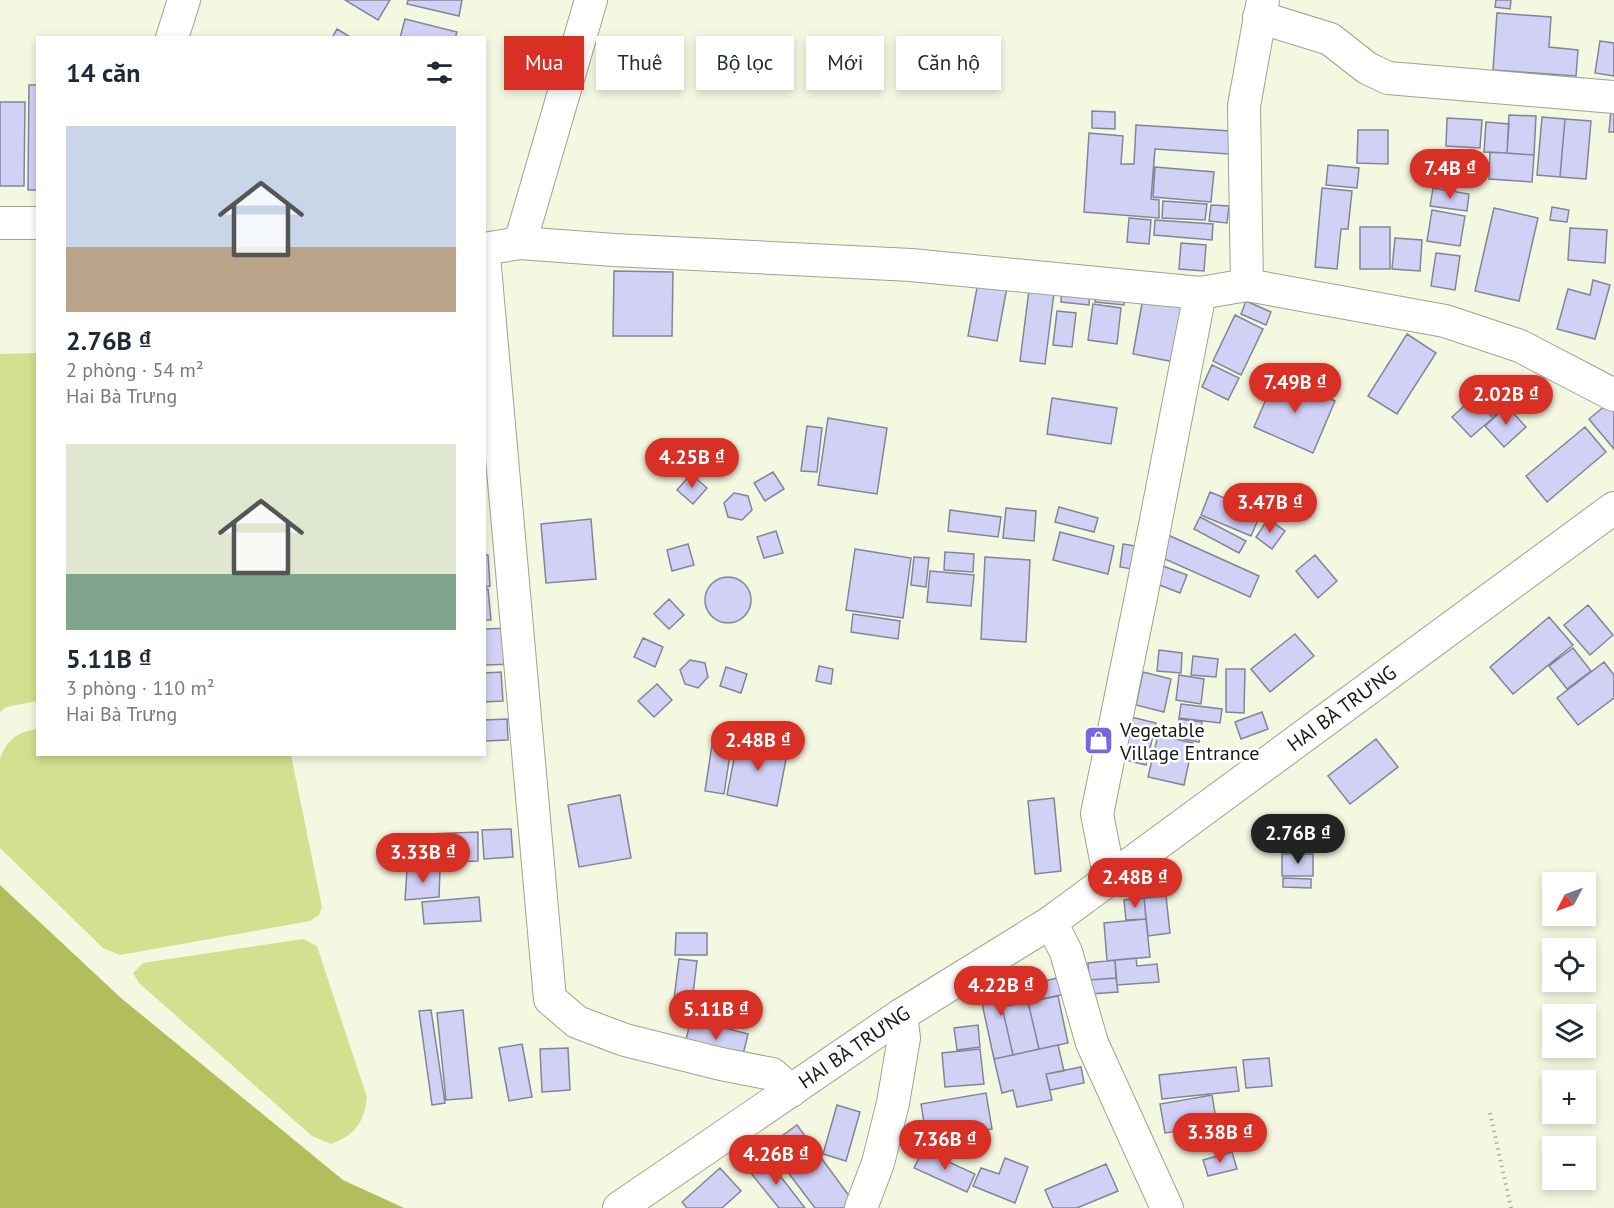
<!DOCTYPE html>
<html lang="vi">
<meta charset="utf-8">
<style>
body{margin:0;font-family:"PT Sans",sans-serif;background:#f6f6f7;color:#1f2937;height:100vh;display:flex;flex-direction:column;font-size:22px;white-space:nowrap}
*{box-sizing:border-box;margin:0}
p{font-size:20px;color:#747a83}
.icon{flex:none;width:33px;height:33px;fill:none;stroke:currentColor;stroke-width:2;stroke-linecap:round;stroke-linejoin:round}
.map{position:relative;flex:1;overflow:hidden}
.details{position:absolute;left:36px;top:36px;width:450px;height:720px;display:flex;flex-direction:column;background:#fff;border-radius:0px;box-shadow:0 3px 9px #0003}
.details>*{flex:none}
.guide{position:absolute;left:504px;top:36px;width:570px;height:54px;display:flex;gap:12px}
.needle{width:39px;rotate:229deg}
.controls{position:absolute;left:1542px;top:872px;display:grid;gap:12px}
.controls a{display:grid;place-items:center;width:54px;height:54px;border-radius:0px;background:#fff;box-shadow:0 3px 9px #0003;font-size:30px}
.price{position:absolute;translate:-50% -51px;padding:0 14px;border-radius:21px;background:#d93025;color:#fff;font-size:20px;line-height:39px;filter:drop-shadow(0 2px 3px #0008)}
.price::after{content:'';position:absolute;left:50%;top:36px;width:18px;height:14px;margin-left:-9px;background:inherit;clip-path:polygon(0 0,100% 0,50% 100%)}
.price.current{background:#222;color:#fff}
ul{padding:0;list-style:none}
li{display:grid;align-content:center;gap:12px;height:318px;padding:0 30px}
li span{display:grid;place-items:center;height:186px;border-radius:0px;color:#555}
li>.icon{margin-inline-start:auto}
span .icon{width:108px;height:108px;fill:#fffc;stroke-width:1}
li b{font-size:26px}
h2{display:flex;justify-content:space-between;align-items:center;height:72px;padding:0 30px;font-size:26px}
.pill{padding:0 21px;border-radius:0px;background:#fff;box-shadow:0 3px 9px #0003;font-size:21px;line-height:54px}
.pill.current{background:#d93025;color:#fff}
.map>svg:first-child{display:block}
.green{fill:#d4df8f}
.water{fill:#b2be5c}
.building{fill:#d0d1f5;stroke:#848499;stroke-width:1.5}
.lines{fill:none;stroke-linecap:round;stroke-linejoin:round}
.minor-casing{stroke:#9fa38d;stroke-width:34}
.path{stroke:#afb3a0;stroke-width:4;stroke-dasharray:1.5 4.5;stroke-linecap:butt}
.minor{stroke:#fff;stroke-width:32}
.labels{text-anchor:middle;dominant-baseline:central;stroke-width:5;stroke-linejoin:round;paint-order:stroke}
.street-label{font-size:20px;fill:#15170f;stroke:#fff}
.poi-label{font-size:20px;fill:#15170f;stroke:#fff;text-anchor:start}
</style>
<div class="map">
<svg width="1614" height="1208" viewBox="0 0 1614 1208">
<rect width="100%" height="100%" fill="#f4f8e1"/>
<path class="green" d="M37,353V701L6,707L0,712V354Z
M37,729L38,754L291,755L322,907L319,915L310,921L120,955L103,948L0,848V759C7,739 18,732 37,729Z
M303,939L317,946L367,1097C364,1123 355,1135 331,1144L312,1136L139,983L133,973L143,963Z"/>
<path class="water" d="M0,885L121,998L343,1180L404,1208H0Z"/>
<path class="building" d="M345,0H390L378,20Z
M408,0H462L459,16L407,4Z
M1496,0H1511L1510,9L1495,7Z
M1497,13L1551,17L1549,47L1578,50L1576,76L1493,70Z
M405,19L457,32L455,38H400Z
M337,29L352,38H332Z
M1600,41L1614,43V76L1595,73Z
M29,85H38V190H28Z
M0,102H25L24,186H0Z
M1611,110H1614V132H1609Z
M1092,111L1115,112V129L1092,128Z
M1509,115L1536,116L1534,155L1507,153Z
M1542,117L1565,119L1560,177L1537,175Z
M1447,118L1482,120L1480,148L1446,146Z
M1565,119L1591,121L1586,179L1560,177Z
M1486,122L1509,124L1507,153L1484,152Z
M1136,125L1231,131L1229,154L1155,149L1151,199L1159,200V218L1084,212L1089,133L1123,136L1121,164H1134Z
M1358,130H1388V164L1357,163Z
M1439,150L1483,157L1480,178L1436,171Z
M1490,152L1534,155L1532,182L1489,179Z
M1328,165L1359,168L1357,188L1326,185Z
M1155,167L1214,172L1211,202L1153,197Z
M1322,188L1352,191L1348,229H1341L1337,269L1315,267Z
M1433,188L1469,194L1467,211L1430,206Z
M1163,201L1207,204L1205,220L1162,218Z
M1211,205L1229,206L1227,223L1209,221Z
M1552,207L1569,210L1567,222L1550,220Z
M1494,208L1538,218L1519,301L1475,291Z
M1432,210L1465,216L1460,246L1427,241Z
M1129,218L1151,220L1149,244L1127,242Z
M1155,220L1213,224L1212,240L1154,235Z
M1360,227H1390V269H1360Z
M1570,228L1607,230L1605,263L1568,260Z
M1395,238L1422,240L1420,271L1392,269Z
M1181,243L1206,245L1204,271L1179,269Z
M1436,253L1460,256L1455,290L1431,286Z
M614,271L673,272L672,336H613Z
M979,277L1008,282L997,341L968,336Z
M1593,280L1610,285L1595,339L1557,329L1568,289L1590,295Z
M1062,285L1090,288L1089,305L1061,302Z
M1096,288L1125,292L1124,305L1095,302Z
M1029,290L1054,293L1045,364L1020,361Z
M1143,298L1191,307L1180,363L1133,354Z
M1246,301L1271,312L1266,325L1241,314Z
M1093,304L1121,308L1117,344L1088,340Z
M1057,311L1076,313L1072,347L1053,345Z
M1235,315L1263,329L1241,375L1213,361Z
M1407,334L1436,353L1397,414L1368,396Z
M1212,365L1239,378L1228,400L1202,387Z
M1276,376L1335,401L1313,453L1254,427Z
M1497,376L1516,396L1494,416L1475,396Z
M1474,397L1493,418L1471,437L1452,417Z
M1052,398L1117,408L1111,444L1047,434Z
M1611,401L1614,405V449L1589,419Z
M1507,406L1526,427L1504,447L1485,426Z
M828,418L887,428L877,494L818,485Z
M807,426L822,428L817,472L801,471Z
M1585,427L1606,452L1547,502L1526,476Z
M773,472L784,489L765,501L754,483Z
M691,474L707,488L693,504L677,490Z
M1210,492L1261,513L1251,536L1201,515Z
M734,493L748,496L752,510L742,520L728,517L724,503Z
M1059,507L1098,518L1094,532L1055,522Z
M1006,508L1036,511L1034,541L1003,538Z
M950,510L1001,517L998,537L948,531Z
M1200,517L1246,541L1239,553L1194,529Z
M591,519L596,579L546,583L541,524Z
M1268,519L1285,531L1272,549L1256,537Z
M776,531L783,553L764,558L757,537Z
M1060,532L1114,546L1108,574L1053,560Z
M1168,535L1259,576L1250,597L1158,556Z
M688,544L694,565L672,571L667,550Z
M1123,544L1142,547L1138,570L1120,567Z
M855,549L911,558L903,618L846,610Z
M945,552L974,554L973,572L944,570Z
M484,555H488L490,586L484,587Z
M1315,555L1337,581L1318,598L1296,571Z
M914,557L929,558L926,587L911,585Z
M985,557L1030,560L1026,642L981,639Z
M1163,566L1187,575L1180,593L1157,584Z
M930,571L974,575L971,606L927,602Z
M705 600a23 23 0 1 1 46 0a23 23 0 1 1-46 0Z
M484,589H488L491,620H484Z
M669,599L684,615L669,629L654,614Z
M1588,605L1613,635L1590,655L1564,625Z
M853,614L900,621L898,639L851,632Z
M1549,617L1573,645L1513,694L1490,667Z
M513,628L515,664L484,665V629Z
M1295,634L1314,656L1270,692L1251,669Z
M643,638L663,647L655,667L634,657Z
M1573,648L1591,671L1567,689L1549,666Z
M1159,650L1182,653L1181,673L1157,671Z
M1193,656L1218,659L1216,677L1191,675Z
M690,660L705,663L708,677L698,688L685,684L680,670Z
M1604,662L1614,675V698L1578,725L1557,698Z
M819,666L833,669L831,684L816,681Z
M726,667L747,674L741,693L720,686Z
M1226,669H1245L1244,713L1226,712Z
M501,672L503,701L484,702V673Z
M1143,672L1171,679L1164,712L1136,705Z
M1179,675L1204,679L1201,704L1176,700Z
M657,684L672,700L654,717L638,701Z
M1181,704L1222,709L1220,723L1179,718Z
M1262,712L1268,729L1241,739L1235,722Z
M1127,716L1156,723L1146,765L1117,758Z
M507,719L508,740L484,741V720Z
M1179,719L1202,722L1199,742L1177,738Z
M1158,735L1193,743L1184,785L1148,777Z
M713,738L732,741L724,794L705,791Z
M738,738L788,749L777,806L727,795Z
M1376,739L1398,767L1350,804L1328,776Z
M620,795L631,858L579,867L568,805Z
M1054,798L1061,871L1035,874L1028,801Z
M511,829L513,857L484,859L482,830Z
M478,832V861L403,864L402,835Z
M1282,854H1313V876H1282Z
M440,869L439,897L405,900L407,870Z
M1283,878L1311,879V888L1283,887Z
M1166,896L1170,933L1148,936L1144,898Z
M479,897L481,921L424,924L422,902Z
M1144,898L1146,919L1126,920L1124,900Z
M1146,919L1150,957L1107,961L1104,923Z
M676,933H707V955H675Z
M1136,958L1137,966L1157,964L1159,982L1117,985L1115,960Z
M679,959L697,961L690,1018L672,1015Z
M1115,960L1116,978L1089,980L1088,963Z
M1067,976L1070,993L1028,1002L1025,985Z
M1116,978L1118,992L1091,994L1089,980Z
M1025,985L1028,1002L1002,1007L1013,1055L994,1059L980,994Z
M1058,996L1068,1043L1039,1049L1028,1002Z
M1028,1002L1039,1049L1013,1055L1002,1007Z
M431,1010L445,1103L432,1105L419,1011Z
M463,1010L472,1098L446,1100L437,1013Z
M691,1019L748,1034L741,1063L684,1048Z
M978,1025L980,1047L957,1050L954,1028Z
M522,1044L532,1097L509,1101L499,1048Z
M1058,1045L1064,1071L1046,1074L1052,1100L1017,1107L1013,1090L1002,1093L994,1059Z
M568,1048L570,1090L542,1092L540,1049Z
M980,1049L984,1084L945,1087L942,1053Z
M1269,1058L1272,1086L1246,1088L1243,1060Z
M1081,1067L1084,1083L1050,1090L1046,1074Z
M1236,1067L1239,1091L1162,1099L1159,1075Z
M986,1093L992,1129L927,1140L921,1104Z
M1212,1095L1217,1125L1165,1133L1160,1104Z
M837,1105L860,1112L846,1161L823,1154Z
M797,1125L858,1208H815L768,1146Z
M923,1150L975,1174L967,1192L914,1168Z
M1232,1152L1237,1169L1208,1176L1203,1160Z
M1005,1158L1028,1167L1015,1203L973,1186L981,1168L999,1174Z
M767,1159L805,1208H779L750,1172Z
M1106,1164L1118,1191L1077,1208H1053L1045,1190Z
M720,1168L741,1191L722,1208H687L682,1202Z"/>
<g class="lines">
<defs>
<g id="minor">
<path d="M1259,17L1330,39L1367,68L1388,78L1614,97"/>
<path d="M172,38L184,0"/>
<path d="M0,223H38"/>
<path d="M520,243L591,0"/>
<path d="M484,249L520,243L614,250L911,265L1200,293L1247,285L1445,321L1520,346L1614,395"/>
<path d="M484,256L550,999L577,1022L625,1040L721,1064L772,1074L791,1091"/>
<path d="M1247,285L1244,106L1263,0"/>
<path d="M1110,880L1097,814L1142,592L1200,293"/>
<path d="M1051,922L1066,952L1092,1043L1167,1208"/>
<path id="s1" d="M619,1208L901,1015L1051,922L1614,508"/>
<path d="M861,1208L878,1163L893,1103L904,1038L901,1015"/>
</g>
</defs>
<use href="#minor" class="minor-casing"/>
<path class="path" d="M1490,1113L1511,1208"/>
<use href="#minor" class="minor"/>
</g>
<defs>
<symbol id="shop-square" viewBox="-11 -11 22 22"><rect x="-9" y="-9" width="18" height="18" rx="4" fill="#7467e2" stroke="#fff"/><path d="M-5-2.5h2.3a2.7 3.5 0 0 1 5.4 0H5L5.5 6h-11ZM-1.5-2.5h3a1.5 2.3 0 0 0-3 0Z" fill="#fff"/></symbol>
</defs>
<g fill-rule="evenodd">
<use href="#shop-square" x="1082" y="724" width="33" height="33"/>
</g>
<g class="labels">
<g class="street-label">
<text stroke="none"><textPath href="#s1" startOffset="879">HAI BÀ TRƯNG</textPath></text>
<text stroke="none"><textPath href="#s1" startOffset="285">HAI BÀ TRƯNG</textPath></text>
</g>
<g class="poi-label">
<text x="1120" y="730">Vegetable<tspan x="1120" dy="23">Village Entrance</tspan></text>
</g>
</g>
</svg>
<div class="controls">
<a><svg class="needle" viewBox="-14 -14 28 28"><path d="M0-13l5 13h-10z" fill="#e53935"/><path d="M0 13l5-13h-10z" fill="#747a83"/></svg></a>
<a><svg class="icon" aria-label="locate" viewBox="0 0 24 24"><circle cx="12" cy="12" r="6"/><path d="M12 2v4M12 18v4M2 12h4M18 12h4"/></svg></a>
<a><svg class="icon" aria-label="layers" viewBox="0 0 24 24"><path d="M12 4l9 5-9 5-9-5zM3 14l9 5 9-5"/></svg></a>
<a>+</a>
<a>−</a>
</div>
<b class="price" style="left:1450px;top:200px">7.4B ₫</b>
<b class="price" style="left:1295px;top:414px">7.49B ₫</b>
<b class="price" style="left:1506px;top:426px">2.02B ₫</b>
<b class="price" style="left:692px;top:489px">4.25B ₫</b>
<b class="price" style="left:1270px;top:534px">3.47B ₫</b>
<b class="price" style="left:758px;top:772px">2.48B ₫</b>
<b class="price current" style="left:1298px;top:865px">2.76B ₫</b>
<b class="price" style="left:423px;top:884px">3.33B ₫</b>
<b class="price" style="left:1135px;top:909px">2.48B ₫</b>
<b class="price" style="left:1001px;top:1017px">4.22B ₫</b>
<b class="price" style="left:716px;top:1041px">5.11B ₫</b>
<b class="price" style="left:1220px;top:1164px">3.38B ₫</b>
<b class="price" style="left:945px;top:1171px">7.36B ₫</b>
<b class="price" style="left:776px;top:1186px">4.26B ₫</b>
<div class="guide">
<a class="pill current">Mua</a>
<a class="pill">Thuê</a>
<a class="pill">Bộ lọc</a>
<a class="pill">Mới</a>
<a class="pill">Căn hộ</a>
</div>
<section class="details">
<h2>14 căn<svg class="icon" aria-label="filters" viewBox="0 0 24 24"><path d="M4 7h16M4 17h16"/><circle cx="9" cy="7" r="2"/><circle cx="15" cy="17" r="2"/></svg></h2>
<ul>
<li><span style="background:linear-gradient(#c9d6e8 65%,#b9a48a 0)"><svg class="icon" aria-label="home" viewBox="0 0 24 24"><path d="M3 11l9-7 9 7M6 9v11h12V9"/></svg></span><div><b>2.76B ₫</b><p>2 phòng · 54 m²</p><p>Hai Bà Trưng</p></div></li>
<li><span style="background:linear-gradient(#dfe7d0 70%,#7fa58c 0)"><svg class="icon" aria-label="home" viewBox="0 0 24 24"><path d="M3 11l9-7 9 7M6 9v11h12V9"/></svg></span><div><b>5.11B ₫</b><p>3 phòng · 110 m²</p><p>Hai Bà Trưng</p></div></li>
</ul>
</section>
</div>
